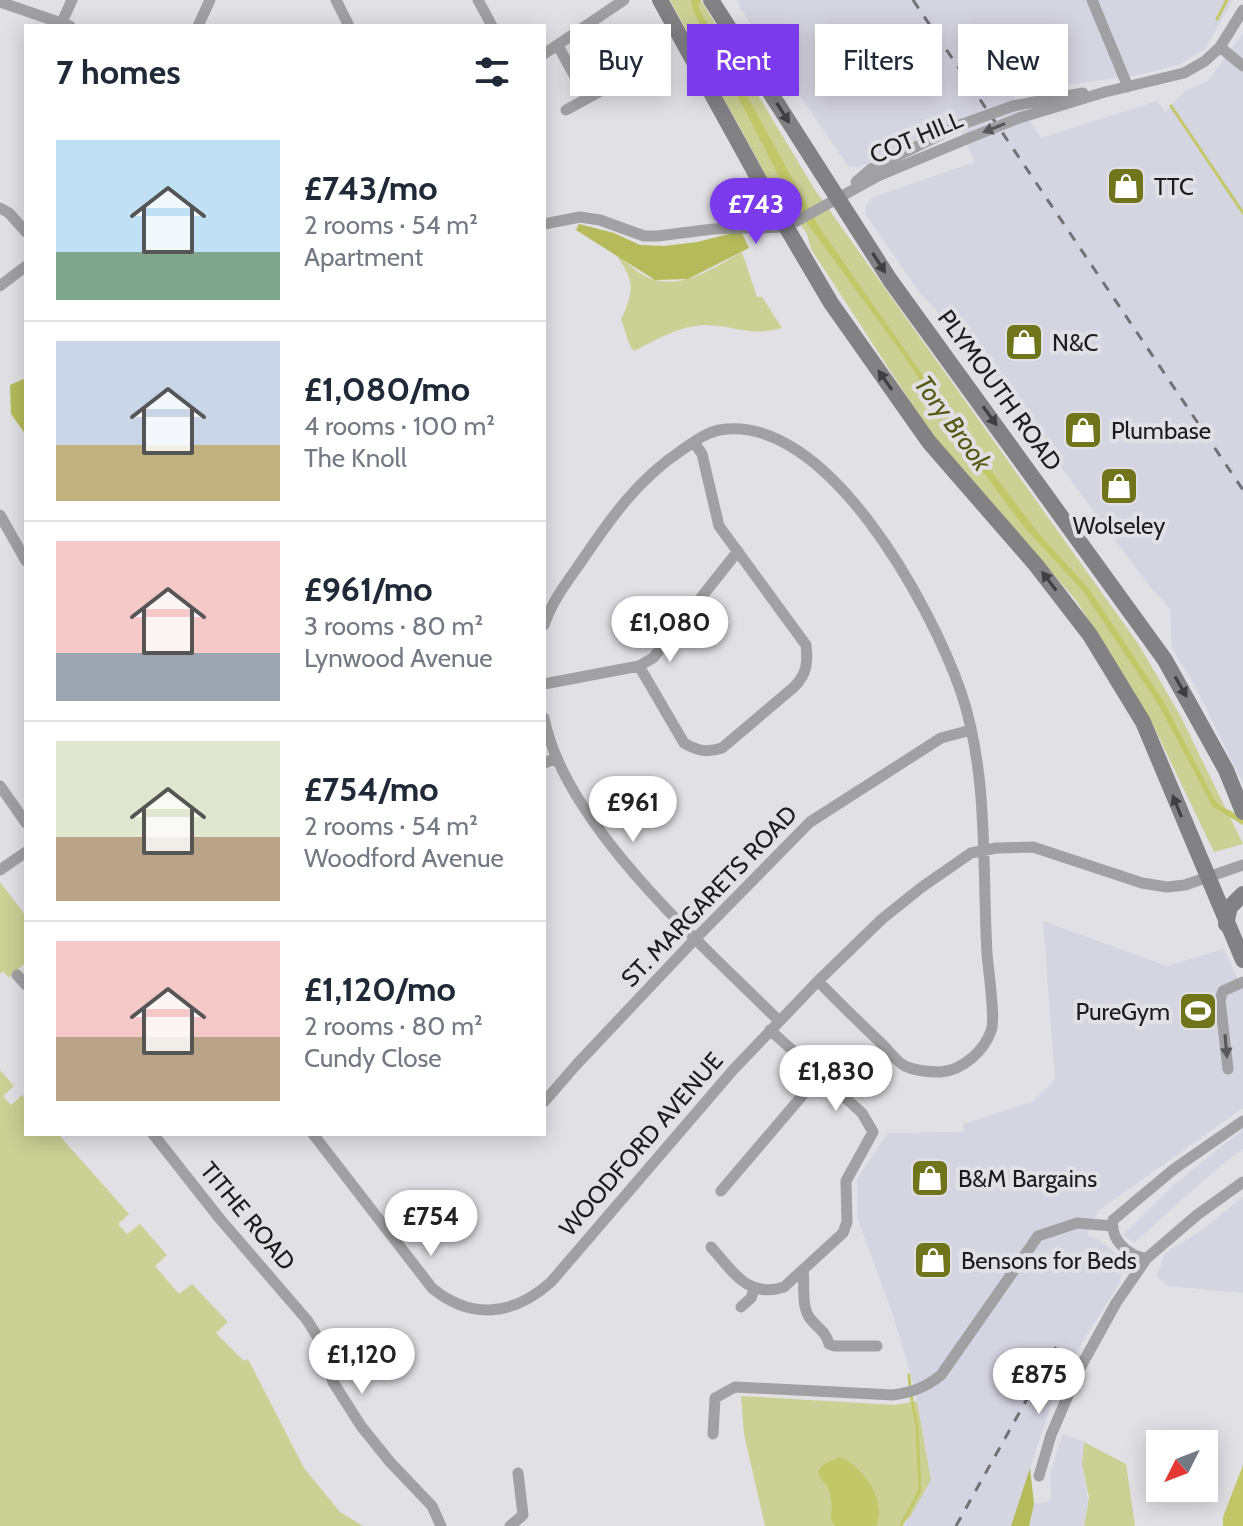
<!DOCTYPE html>
<meta charset="utf-8">
<style>
body{margin:0;font-family:Cabin,sans-serif;background:#f6f6f7;color:#1f2937;height:100vh;display:flex;flex-direction:column;font-size:30px;white-space:nowrap}
*{box-sizing:border-box;margin:0}
p{font-size:26px;color:#747a83}
.icon{flex:none;width:44px;height:44px;fill:none;stroke:currentColor;stroke-width:2;stroke-linecap:round;stroke-linejoin:round}
.map{position:relative;flex:1;overflow:hidden}
.side{position:absolute;left:24px;top:24px;width:522px;height:1112px;display:flex;flex-direction:column;background:#fff;border-radius:0px;box-shadow:0 4px 20px #0003}
.side>*{flex:none}
.guide{position:absolute;left:570px;top:24px;width:552px;height:72px;display:flex;gap:16px}
.needle{width:52px;rotate:228deg}
.buttons{position:absolute;left:1146px;top:1430px;display:grid;gap:16px}
.buttons a{display:grid;place-items:center;width:72px;height:72px;border-radius:0px;background:#fff;box-shadow:0 4px 20px #0003;font-size:40px}
.price{position:absolute;translate:-50% -68px;padding:0 18px;border-radius:28px;background:#fff;color:#222;font-size:26px;line-height:52px;filter:drop-shadow(0 2px 4px #0008)}
.price::after{content:'';position:absolute;left:50%;top:48px;width:24px;height:18px;margin-left:-12px;background:inherit;clip-path:polygon(0 0,100% 0,50% 100%)}
.price.current{background:#7c3aed;color:#fff}
ul{padding:0;list-style:none}
li{display:flex;align-items:center;gap:24px;height:200px;padding:0 32px}
li+li{border-top:2px solid #e0e1e3}
li span{display:grid;place-items:center;flex:none;width:224px;height:160px;border-radius:0px;color:#555}
li>.icon{margin-inline-start:auto}
span .icon{width:96px;height:96px;fill:#fffc;stroke-width:1}
li b{font-size:34px}
h2{display:flex;justify-content:space-between;align-items:center;height:96px;padding:0 32px;font-size:34px}
.tag{padding:0 28px;border-radius:0px;background:#fff;box-shadow:0 4px 20px #0003;font-size:28px;line-height:72px}
.tag.current{background:#7c3aed;color:#fff}
.map>svg:first-child{display:block}
.built{fill:#d5d4e1}
.green{fill:#cbd095}
.forest{fill:#b5bb5b}
.water{fill:#c2c868}
.lines{fill:none;stroke-linecap:round;stroke-linejoin:round}
.stream{stroke:#c2c868;stroke-width:3}
.street{stroke:#a1a1a3;stroke-width:11}
.secondary{stroke:#828285;stroke-width:16}
.rail{stroke:#727276;stroke-width:3;stroke-dasharray:10 10;stroke-linecap:butt}
.street-bridge{stroke:#a1a1a3;stroke-width:11}
.oneway{fill:#404042}
.oneway2{fill:#58585a}
.labels{text-anchor:middle;dominant-baseline:central;stroke-width:8;stroke-linejoin:round;paint-order:stroke}
.street-label{font-size:24px;fill:#1c1c1e;stroke:#e0e0e5}
.poi-label{font-size:24px;fill:#1c1c1e;stroke:#e0e0e5;text-anchor:start}
.water-label{font-size:26px;font-style:italic;fill:#565911;stroke:#e0e0e5}
</style>
<div class="map">
<svg width="1243" height="1526" viewBox="0 0 1243 1526">
<rect width="100%" height="100%" fill="#e0e0e5"/>
<path class="built" d="M738,0H1233L1205,49L1181,64L1143,74L1012,93L1041,138L1157,101L1165,112L1185,91L1208,81L1243,33V783L1194,684L1172,649L1170,609L1150,587L975,351L919,292L866,215V205L873,197L975,162L956,121L859,167L848,166L740,8Z
M1043,921L1167,966L1224,949L1243,990V1108L1098,1211L1087,1235L1099,1240L1119,1256L1123,1266L1120,1282L1079,1348L1051,1405L1011,1526H904L931,1480L914,1385L892,1312L858,1220L857,1179L888,1133L964,1132L963,1124L1032,1102L1055,1080Z
M1243,1129V1149L1220,1166L1134,1243L1123,1235L1176,1183Z
M1243,1197V1293L1168,1286L1157,1276L1165,1253L1199,1232Z
M1063,1434L1084,1442L1082,1464L1088,1501L1083,1526H1029L1034,1504L1051,1501L1050,1474Z"/>
<path class="green" d="M670,0H701L815,190L1139,645L1180,715L1243,844L1214,852L1153,725L1076,600L952,460L923,421L811,249L807,234L791,210L786,212Z
M614,252C626,261 640,277 655,280C687,288 716,266 742,252L757,297H762L782,328C749,337 736,326 706,325C681,325 656,340 634,351C627,344 626,330 621,320C635,288 635,281 614,252Z
M0,882L26,916V962L9,978L3,971L0,974Z
M0,1070L14,1086L3,1096L11,1105L22,1095L26,1100V1134H58L129,1214L118,1224L127,1234L140,1224L167,1255L155,1266L179,1294L192,1284L228,1322L216,1333L244,1361L248,1359L304,1468L340,1512L363,1526H0Z
M741,1396L896,1405L917,1401L931,1480L910,1517L899,1526H765L744,1434Z
M1084,1442L1126,1464L1135,1526H1084L1089,1498L1082,1464Z"/>
<path class="forest" d="M579,224L614,233L640,245L664,246L697,242L741,231L749,248L688,279L655,280L576,230Z
M26,378V435L11,414L10,385Z
M1030,1468L1034,1504L1029,1526H1011Z"/>
<path class="water" d="M691,0H700L698,7L703,16L819,227L970,443L1039,534L1089,589L1164,702L1214,799L1220,806L1243,817V825L1213,807L1157,702L1083,591L1024,527L964,446L904,356L794,205L692,8Z
M840,1457C863,1466 888,1502 876,1526H835L831,1520C832,1503 833,1488 819,1477L818,1471L824,1464Z
M1243,1465V1526H1223V1517Z"/>
<g class="lines">
<path class="stream" d="M1217,19L1227,0
M1171,106L1243,213
M909,1375L910,1388
M901,1526L920,1490L917,1426L911,1395"/>
<path class="street" d="M336,0L349,26
M478,0L492,26
M1092,0L1128,87
M0,2L70,26
M62,22L72,0
M198,26L210,0
M558,46L587,98
M1220,47L1243,66
M544,54L624,0
M1013,106L1083,93
M566,110L608,87
M1019,118L1105,92L1184,73L1205,61L1220,47L1243,10
M856,182L871,169L960,125
M0,208L9,213L26,232
M544,224L580,217L600,220L644,236H658L713,229L786,227L878,176L969,138
M0,286L26,266
M0,515L26,561
M544,625C552,601 567,582 581,562C610,519 638,479 682,450C694,442 705,433 719,430C827,411 932,608 961,692C989,775 982,867 987,953C988,969 996,1020 991,1031C984,1051 963,1070 941,1072C931,1072 915,1071 905,1066C897,1062 890,1052 883,1045C861,1024 839,1003 818,981
M639,666L684,743C698,751 707,753 722,748L794,687C807,674 808,663 806,645L719,526L702,454L694,442
M544,684L639,666L653,658L738,551
M544,718C565,825 703,945 779,1021
M544,763L557,758
M0,786L26,823
M0,870L26,852
M17,975L26,985
M1228,1069L1220,1000L1223,991L1243,982
M544,1102L577,1064L696,938L810,822L941,738L971,730
M153,1134L220,1219L307,1320L320,1341L333,1382L361,1426L390,1462L432,1506L441,1526
M313,1134L432,1288C472,1321 514,1315 551,1282L733,1070L818,981L882,919L922,887L971,853L996,848L1033,847L1142,883L1167,887L1185,885L1243,865
M721,1191L819,1076
M711,1247C733,1271 747,1299 784,1287L843,1233L847,1222L846,1181L873,1132L862,1113L770,1030
M1147,1258C1128,1257 1110,1239 1113,1220L1174,1169L1243,1121
M803,1270C805,1284 801,1304 809,1317C816,1327 826,1331 829,1344L834,1346H877
M741,1307L751,1298L754,1289
M713,1434L715,1398L735,1387L893,1395C912,1392 925,1388 941,1375L1038,1236L1077,1223L1112,1226
M1039,1476L1051,1435L1079,1370L1116,1303L1147,1258L1197,1215L1243,1182
M510,1526L523,1515L518,1473"/>
<path class="secondary" d="M660,0L768,196L831,303L929,442L1036,565L1090,635L1143,722L1243,960
M711,0L890,280L1165,660L1226,770L1243,812
M1226,924L1230,907L1243,894"/>
<path class="rail" d="M913,0L1243,490
M956,1526L1056,1347"/>
<path class="street-bridge" d="M960,125L1013,106
M969,138L1019,118"/>
</g>
<defs><path id="oneway-solid" d="M-6-.8H1V-3.2L6.5 0L1 3.2V.8H-6Z" transform="scale(2)"/></defs>
<g class="oneway">
<use href="#oneway-solid" transform="translate(783 113) rotate(58)"/>
<use href="#oneway-solid" transform="translate(879 263) rotate(57)"/>
<use href="#oneway-solid" transform="translate(885 380) rotate(-125)"/>
<use href="#oneway-solid" transform="translate(990 416) rotate(54)"/>
<use href="#oneway-solid" transform="translate(1049 581) rotate(-127)"/>
<use href="#oneway-solid" transform="translate(1181 687) rotate(60)"/>
<use href="#oneway-solid" transform="translate(1177 806) rotate(-112)"/>
</g>
<g class="oneway2">
<use href="#oneway-solid" transform="translate(994 128) rotate(158)"/>
<use href="#oneway-solid" transform="translate(1226 1046) rotate(85)"/>
</g>
<defs>
<symbol id="shop-square" viewBox="-11 -11 22 22"><rect x="-9" y="-9" width="18" height="18" rx="4" fill="#70741b" stroke="#e0e0e5"/><path d="M-5-2.5h2.3a2.7 3.5 0 0 1 5.4 0H5L5.5 6h-11ZM-1.5-2.5h3a1.5 2.3 0 0 0-3 0Z" fill="#fff"/></symbol>
<symbol id="stadium-square" viewBox="-11 -11 22 22"><rect x="-9" y="-9" width="18" height="18" rx="4" fill="#70741b" stroke="#e0e0e5"/><path d="M0-5a6.5 5 0 1 0 0 10a6.5 5 0 1 0 0-10ZM-3.5-1.8h7v3.6h-7Z" fill="#fff"/></symbol>
</defs>
<g fill-rule="evenodd">
<use href="#shop-square" x="1104" y="164" width="44" height="44"/>
<use href="#shop-square" x="1002" y="320" width="44" height="44"/>
<use href="#shop-square" x="1061" y="408" width="44" height="44"/>
<use href="#shop-square" x="1097" y="464" width="44" height="44"/>
<use href="#stadium-square" x="1176" y="989" width="44" height="44"/>
<use href="#shop-square" x="908" y="1156" width="44" height="44"/>
<use href="#shop-square" x="911" y="1238" width="44" height="44"/>
</g>
<g class="labels">
<g class="street-label">
<text transform="translate(916 137) rotate(-23)">COT HILL</text>
<text transform="translate(1000 390) rotate(54)">PLYMOUTH ROAD</text>
<text transform="translate(709 896) rotate(-46)">ST. MARGARETS ROAD</text>
<text transform="translate(641 1144) rotate(-49)">WOODFORD AVENUE</text>
<text transform="translate(248 1216) rotate(50)">TITHE ROAD</text>
</g>
<g class="poi-label">
<text x="1154" y="186">TTC</text>
<text x="1052" y="342">N&amp;C</text>
<text x="1111" y="430">Plumbase</text>
<text x="1119" y="525" text-anchor="middle">Wolseley</text>
<text x="1170" y="1011" text-anchor="end">PureGym</text>
<text x="958" y="1178">B&amp;M Bargains</text>
<text x="961" y="1260">Bensons for Beds</text>
</g>
<g class="water-label">
<text transform="translate(953 423) rotate(54)">Tory Brook</text>
</g>
</g>
</svg>
<div class="buttons">
<a><svg class="needle" viewBox="-14 -14 28 28"><path d="M0-13l5 13h-10z" fill="#e53935"/><path d="M0 13l5-13h-10z" fill="#747a83"/></svg></a>
</div>
<b class="price current" style="left:756px;top:246px">£743</b>
<b class="price" style="left:670px;top:664px">£1,080</b>
<b class="price" style="left:633px;top:844px">£961</b>
<b class="price" style="left:836px;top:1113px">£1,830</b>
<b class="price" style="left:431px;top:1258px">£754</b>
<b class="price" style="left:362px;top:1396px">£1,120</b>
<b class="price" style="left:1039px;top:1416px">£875</b>
<div class="guide">
<a class="tag">Buy</a>
<a class="tag current">Rent</a>
<a class="tag">Filters</a>
<a class="tag">New</a>
</div>
<section class="side">
<h2>7 homes<svg class="icon" aria-label="filters" viewBox="0 0 24 24"><path d="M4 7h16M4 17h16"/><circle cx="9" cy="7" r="2"/><circle cx="15" cy="17" r="2"/></svg></h2>
<ul>
<li><span style="background:linear-gradient(#bfe0f5 70%,#7fa58c 0)"><svg class="icon" aria-label="home" viewBox="0 0 24 24"><path d="M3 11l9-7 9 7M6 9v11h12V9"/></svg></span><div><b>£743/mo</b><p>2 rooms · 54 m²</p><p>Apartment</p></div></li>
<li><span style="background:linear-gradient(#c9d6e8 65%,#c2b280 0)"><svg class="icon" aria-label="home" viewBox="0 0 24 24"><path d="M3 11l9-7 9 7M6 9v11h12V9"/></svg></span><div><b>£1,080/mo</b><p>4 rooms · 100 m²</p><p>The Knoll</p></div></li>
<li><span style="background:linear-gradient(#f6c9c9 70%,#9aa5b1 0)"><svg class="icon" aria-label="home" viewBox="0 0 24 24"><path d="M3 11l9-7 9 7M6 9v11h12V9"/></svg></span><div><b>£961/mo</b><p>3 rooms · 80 m²</p><p>Lynwood Avenue</p></div></li>
<li><span style="background:linear-gradient(#dfe7d0 60%,#b9a48a 0)"><svg class="icon" aria-label="home" viewBox="0 0 24 24"><path d="M3 11l9-7 9 7M6 9v11h12V9"/></svg></span><div><b>£754/mo</b><p>2 rooms · 54 m²</p><p>Woodford Avenue</p></div></li>
<li><span style="background:linear-gradient(#f6c9c9 60%,#b9a48a 0)"><svg class="icon" aria-label="home" viewBox="0 0 24 24"><path d="M3 11l9-7 9 7M6 9v11h12V9"/></svg></span><div><b>£1,120/mo</b><p>2 rooms · 80 m²</p><p>Cundy Close</p></div></li>
</ul>
</section>
</div>
